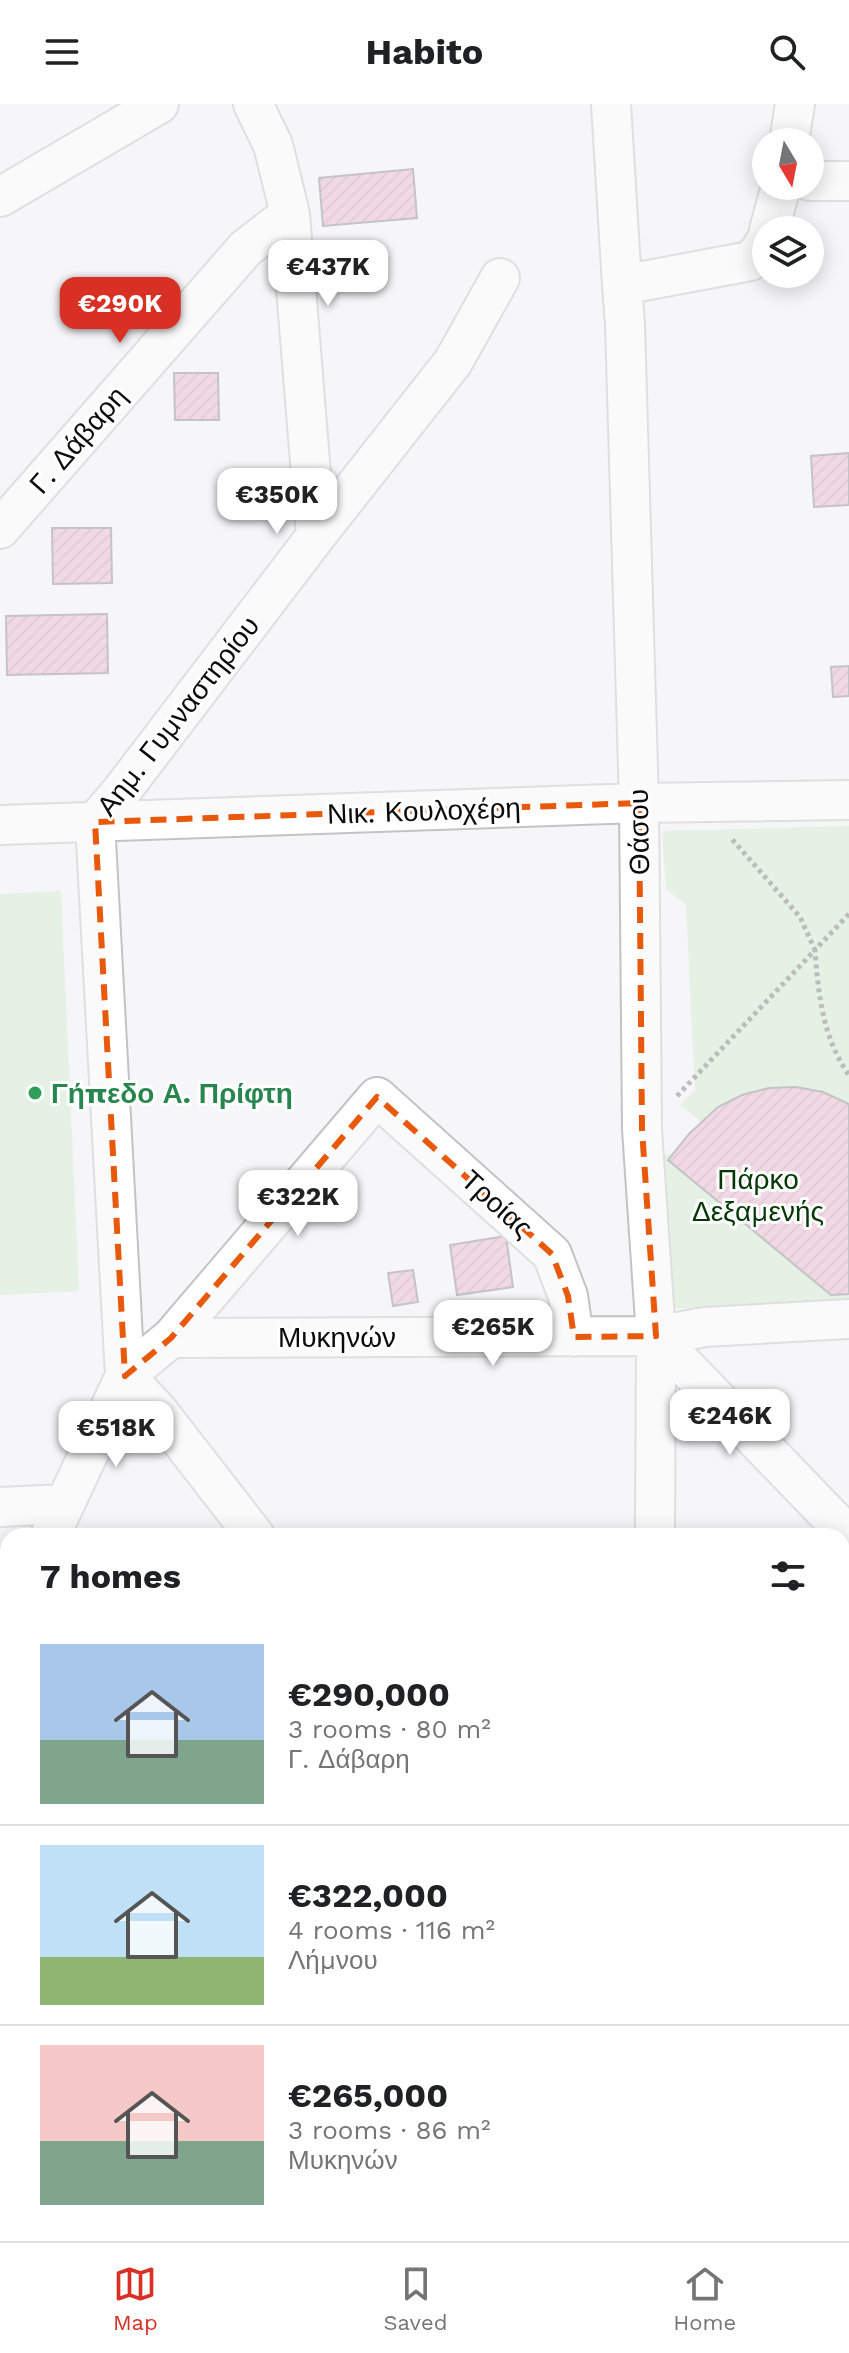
<!DOCTYPE html>
<meta charset="utf-8">
<style>
body{margin:0;font-family:"Work Sans",sans-serif;background:#f6f6f6;color:#202124;height:100vh;display:flex;flex-direction:column;font-size:30px;white-space:nowrap}
*{box-sizing:border-box;margin:0}
p{font-size:26px;color:#757577}
.icon{flex:none;width:44px;height:44px;fill:none;stroke:currentColor;stroke-width:2;stroke-linecap:round;stroke-linejoin:round}
.map{position:relative;flex:1;overflow:hidden}
.panel{position:absolute;left:0px;top:1424px;width:850px;height:714px;display:flex;flex-direction:column;background:#fff;border-radius:24px 24px 0 0;box-shadow:0 4px 20px #0003}
.panel>*{flex:none}
.needle{width:52px;rotate:170deg}
.tools{position:absolute;left:752px;top:24px;display:grid;gap:16px}
.tools a{display:grid;place-items:center;width:72px;height:72px;border-radius:50%;background:#fff;box-shadow:0 4px 20px #0003;font-size:40px}
.price{position:absolute;translate:-50% -68px;padding:0 18px;border-radius:16px;background:#fff;color:#222;font-size:26px;line-height:52px;filter:drop-shadow(0 2px 4px #0008)}
.price::after{content:'';position:absolute;left:50%;top:48px;width:24px;height:18px;margin-left:-12px;background:inherit;clip-path:polygon(0 0,100% 0,50% 100%)}
.price.on{background:#d93025;color:#fff}
ul{padding:0;list-style:none}
li{display:flex;align-items:center;gap:24px;height:200px;padding:0 40px}
li+li{border-top:2px solid #e0e0e0}
li span{display:grid;place-items:center;flex:none;width:224px;height:160px;border-radius:0px;color:#555}
li>.icon{margin-inline-start:auto}
span .icon{width:96px;height:96px;fill:#fffc;stroke-width:1}
li b{font-size:34px}
h2{display:flex;justify-content:space-between;align-items:center;height:96px;padding:0 40px;font-size:34px}
header{display:flex;justify-content:space-between;align-items:center;height:104px;padding:0 40px;background:#fff;font-size:36px;font-weight:700}
.menu{display:flex;justify-content:space-around;align-items:center;height:112px;border-top:2px solid #e0e0e0;background:#fff;font-size:22px;color:#757577}
.menu a{display:grid;justify-items:center;gap:4px}
.menu .on{color:#d93025}
.map>svg:first-child{display:block}
.park{fill:#ceeacc}
.building{fill:url(#building-hatch);stroke:#888687;stroke-width:2}
.lines{fill:none;stroke-linecap:round;stroke-linejoin:round}
.street-casing{stroke:#c3c3c5;stroke-width:42}
.path{stroke:#777778;stroke-width:5;stroke-dasharray:4 4;stroke-linecap:butt}
.street{stroke:#fff;stroke-width:38}
.marked{fill:none;stroke:#e8590c;stroke-width:6;stroke-dasharray:16 10;stroke-linejoin:round}
.leisure-dot{fill:#2e9e5b;stroke:#fff;stroke-width:3}
.labels{text-anchor:middle;dominant-baseline:central;stroke-width:6;stroke-linejoin:round;paint-order:stroke}
.street-label{font-size:28px;fill:#0b0b0c;stroke:#fff}
.leisure-label{font-size:28px;font-weight:bold;fill:#27864d;stroke:#fff;text-anchor:start}
.park-label{font-size:28px;fill:#033704;stroke:#fff}
</style>
<header><svg class="icon" aria-label="menu" viewBox="0 0 24 24"><path d="M4 6h16M4 12h16M4 18h16"/></svg>Habito<svg class="icon" aria-label="search" viewBox="0 0 24 24"><circle cx="10" cy="10" r="6"/><path d="M15 15l6 6"/></svg></header>
<div class="map">
<svg width="849" height="2137" viewBox="0 0 849 2137">
<defs>
<pattern id="building-hatch" width="6" height="6" patternUnits="userSpaceOnUse" patternTransform="scale(2)"><rect width="6" height="6" fill="#ecb7ca"/><path d="M-1 1l2-2M0 6l6-6M5 7l2-2" fill="none" stroke="#c99cac"/></pattern>
</defs>
<rect width="100%" height="100%" fill="#f6f6f8"/>
<path class="park" d="M849,722V1197L667,1205L671,1147L665,1051L673,1049L701,1018L680,1001L695,986L686,801L666,785L662,727Z
M61,787L79,1187L0,1191V790Z"/>
<path class="building" d="M413,65L417,114L323,122L319,74Z
M174,269H218L219,316H175Z
M849,349V401L814,403L811,352Z
M52,424H111L112,479L53,480Z
M107,510L108,569L7,571L6,512Z
M849,562V592L833,593L831,563Z
M796,983L823,988L849,1000V1190L831,1191L668,1056L689,1030L718,1003L742,991L769,984Z
M506,1132L513,1183L457,1191L450,1141Z
M413,1166L418,1198L393,1202L388,1169Z
M842,1665L849,1672V1679L842,1686Z"/>
<g class="lines">
<defs>
<path id="street" d="M253,0L273,41L290,110L316,432
M611,0L622,181
M789,38L795,0
M810,77H849
M0,93L159,0
M769,126L781,82
M0,425L246,144L290,110
M0,721L639,699L849,696
M656,1232L849,1432
M171,1234L377,993L552,1150L568,1192L574,1233
M125,1272L95,718L120,689L316,432L453,258L500,174
M125,1272L158,1307L255,1432
M0,1403L65,1400
M50,1432L125,1272L171,1234L656,1232L705,1223L849,1215
M655,1432L656,1232L642,1025L639,699L625,220L622,181L750,157L760,147L766,136
M0,1540L8,1522
M842,1705L849,1697
M0,1779H8
M842,1953H849
M431,2130L436,2137
M658,2130V2137
M293,2137L304,2130"/>
</defs>
<use href="#street" class="street-casing"/>
<path class="path" d="M849,810L815,846C818,889 823,935 849,971
M677,992L815,846L800,813L731,734"/>
<use href="#street" class="street"/>
</g>
<path d="M0 0H849V2137H0ZM639,699L642,1025L656,1232L574,1233L568,1192L552,1150L377,993L171,1234L125,1272L95,718Z" fill="#f6f6f8" fill-opacity=".55" fill-rule="evenodd"/>
<path class="marked" d="M639,699L642,1025L656,1232L574,1233L568,1192L552,1150L377,993L171,1234L125,1272L95,718Z"/>
<circle class="leisure-dot" cx="35" cy="989" r="8"/>
<g class="labels">
<g class="street-label">
<text transform="translate(78 336) rotate(-49)">Γ. Δάβαρη</text>
<text transform="translate(178 612) rotate(-52)">Αημ. Γυμναστηρίου</text>
<text transform="translate(424 707) rotate(-2)">Νικ. Κουλοχέρη</text>
<text transform="translate(639 728) rotate(-91)">Θάσου</text>
<text transform="translate(497 1100) rotate(42)">Τροίας</text>
<text x="337" y="1233">Μυκηνών</text>
</g>
<g class="leisure-label">
<text x="51" y="989">Γήπεδο Α. Πρίφτη</text>
</g>
<g class="park-label">
<text x="758" y="1075">Πάρκο<tspan x="758" dy="32">Δεξαμενής</tspan></text>
</g>
</g>
</svg>
<div class="tools">
<a><svg class="needle" viewBox="-14 -14 28 28"><path d="M0-13l5 13h-10z" fill="#e53935"/><path d="M0 13l5-13h-10z" fill="#757577"/></svg></a>
<a><svg class="icon" aria-label="layers" viewBox="0 0 24 24"><path d="M12 4l9 5-9 5-9-5zM3 14l9 5 9-5"/></svg></a>
</div>
<b class="price" style="left:328px;top:204px">€437K</b>
<b class="price on" style="left:120px;top:241px">€290K</b>
<b class="price" style="left:277px;top:432px">€350K</b>
<b class="price" style="left:298px;top:1134px">€322K</b>
<b class="price" style="left:493px;top:1264px">€265K</b>
<b class="price" style="left:730px;top:1353px">€246K</b>
<b class="price" style="left:116px;top:1365px">€518K</b>
<section class="panel">
<h2>7 homes<svg class="icon" aria-label="filters" viewBox="0 0 24 24"><path d="M4 7h16M4 17h16"/><circle cx="9" cy="7" r="2"/><circle cx="15" cy="17" r="2"/></svg></h2>
<ul>
<li><span style="background:linear-gradient(#a9c7e8 60%,#7fa58c 0)"><svg class="icon" aria-label="home" viewBox="0 0 24 24"><path d="M3 11l9-7 9 7M6 9v11h12V9"/></svg></span><div><b>€290,000</b><p>3 rooms · 80 m²</p><p>Γ. Δάβαρη</p></div></li>
<li><span style="background:linear-gradient(#bfe0f5 70%,#8fb573 0)"><svg class="icon" aria-label="home" viewBox="0 0 24 24"><path d="M3 11l9-7 9 7M6 9v11h12V9"/></svg></span><div><b>€322,000</b><p>4 rooms · 116 m²</p><p>Λήμνου</p></div></li>
<li><span style="background:linear-gradient(#f6c9c9 60%,#7fa58c 0)"><svg class="icon" aria-label="home" viewBox="0 0 24 24"><path d="M3 11l9-7 9 7M6 9v11h12V9"/></svg></span><div><b>€265,000</b><p>3 rooms · 86 m²</p><p>Μυκηνών</p></div></li>
</ul>
</section>
</div>
<nav class="menu">
<a class="on"><svg class="icon" aria-label="map" viewBox="0 0 24 24"><path d="M3 6l6-2 6 2 6-2v14l-6 2-6-2-6 2zM9 4v14M15 6v14"/></svg>Map</a>
<a><svg class="icon" aria-label="saved" viewBox="0 0 24 24"><path d="M7 4h10v16l-5-4-5 4z"/></svg>Saved</a>
<a><svg class="icon" aria-label="home" viewBox="0 0 24 24"><path d="M3 11l9-7 9 7M6 9v11h12V9"/></svg>Home</a>
</nav>
